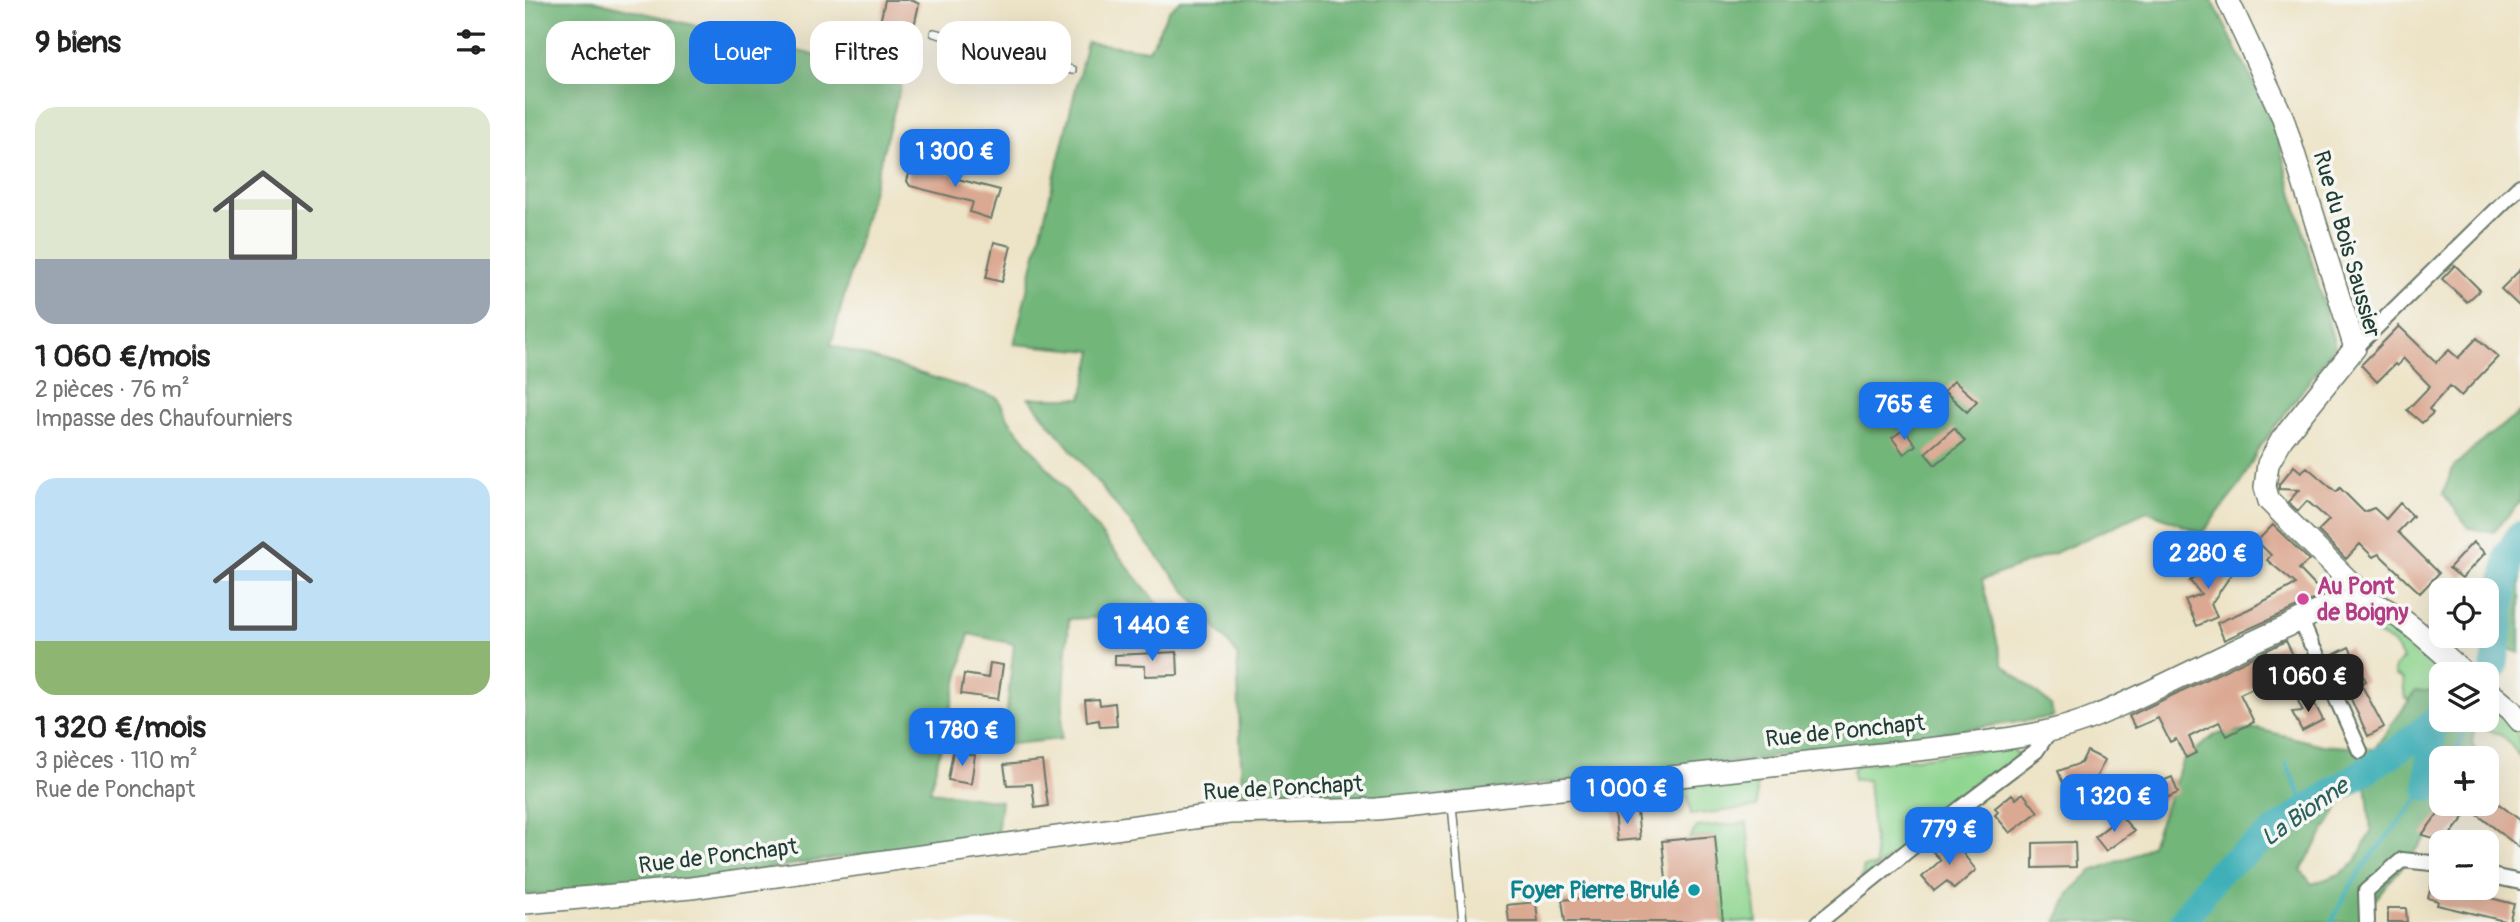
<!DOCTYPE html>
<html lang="fr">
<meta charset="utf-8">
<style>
body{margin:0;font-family:Pangolin,sans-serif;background:#f2f2f2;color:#222;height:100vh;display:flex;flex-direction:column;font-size:26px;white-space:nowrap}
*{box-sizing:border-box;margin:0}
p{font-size:23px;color:#767676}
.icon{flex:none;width:38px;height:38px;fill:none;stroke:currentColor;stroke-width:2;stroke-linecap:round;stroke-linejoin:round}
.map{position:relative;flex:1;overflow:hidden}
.details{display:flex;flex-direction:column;background:#fff;width:525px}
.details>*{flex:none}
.banner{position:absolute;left:21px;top:21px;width:665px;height:63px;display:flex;gap:14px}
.controls{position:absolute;left:1904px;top:578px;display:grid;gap:14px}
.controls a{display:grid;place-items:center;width:70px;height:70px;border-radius:14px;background:#fff;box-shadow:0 7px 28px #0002;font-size:35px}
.price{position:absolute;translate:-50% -60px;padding:0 16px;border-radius:14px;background:#1a73e8;color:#fff;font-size:23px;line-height:46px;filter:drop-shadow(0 2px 4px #0008)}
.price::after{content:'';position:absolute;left:50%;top:42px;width:21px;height:16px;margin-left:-10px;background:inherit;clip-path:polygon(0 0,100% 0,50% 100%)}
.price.current{background:#222;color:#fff}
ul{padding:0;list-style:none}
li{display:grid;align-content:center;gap:14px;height:371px;padding:0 35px}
li span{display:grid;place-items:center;height:217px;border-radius:21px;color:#555}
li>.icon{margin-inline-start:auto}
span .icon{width:126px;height:126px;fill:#fffc;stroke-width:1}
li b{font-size:30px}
h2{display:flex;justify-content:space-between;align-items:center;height:84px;padding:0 35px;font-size:30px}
.tag{padding:0 24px;border-radius:21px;background:#fff;box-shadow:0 7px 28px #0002;font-size:24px;line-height:63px}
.tag.current{background:#1a73e8;color:#fff}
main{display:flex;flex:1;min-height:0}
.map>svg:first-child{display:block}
.green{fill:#8ed58f;stroke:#568962;stroke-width:2}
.forest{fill:#72b67a;stroke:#487a57;stroke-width:2;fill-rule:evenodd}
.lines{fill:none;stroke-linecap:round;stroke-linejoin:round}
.stream{stroke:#40b0b8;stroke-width:4.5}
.river{stroke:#40b0b8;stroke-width:28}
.building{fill:#dba892}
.lane-casing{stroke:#677767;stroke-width:10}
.street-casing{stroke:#677767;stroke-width:18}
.secondary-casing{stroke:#677767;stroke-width:24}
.lane{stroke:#fff;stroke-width:7}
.street{stroke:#fff;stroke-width:14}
.secondary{stroke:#fff;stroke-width:21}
.hotel-dot{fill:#d1479c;stroke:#f6f6f2;stroke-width:2.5}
.culture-dot{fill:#0f9aa8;stroke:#f6f6f2;stroke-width:2.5}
.labels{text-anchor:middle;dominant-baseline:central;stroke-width:7;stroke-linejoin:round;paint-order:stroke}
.street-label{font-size:23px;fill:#1f3d34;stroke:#f6f6f2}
.hotel-label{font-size:23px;font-weight:bold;fill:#b23c85;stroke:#f6f6f2;text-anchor:start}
.culture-label{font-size:23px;font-weight:bold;fill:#0d838f;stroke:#f6f6f2;text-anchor:end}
.water-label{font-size:24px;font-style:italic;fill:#29605c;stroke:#f6f6f2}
</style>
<main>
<section class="details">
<h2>9 biens<svg class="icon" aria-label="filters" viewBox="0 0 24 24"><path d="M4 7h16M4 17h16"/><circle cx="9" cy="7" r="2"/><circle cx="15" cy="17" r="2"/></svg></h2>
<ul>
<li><span style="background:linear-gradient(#dfe7d0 70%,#9aa5b1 0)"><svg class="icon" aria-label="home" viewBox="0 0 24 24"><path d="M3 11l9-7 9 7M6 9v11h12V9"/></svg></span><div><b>1 060 €/mois</b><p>2 pièces · 76 m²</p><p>Impasse des Chaufourniers</p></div></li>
<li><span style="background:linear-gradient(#bfe0f5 75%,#8fb573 0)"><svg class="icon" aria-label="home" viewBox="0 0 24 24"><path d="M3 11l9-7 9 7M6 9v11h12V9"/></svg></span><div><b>1 320 €/mois</b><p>3 pièces · 110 m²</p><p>Rue de Ponchapt</p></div></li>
</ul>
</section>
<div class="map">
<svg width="1995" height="922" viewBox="0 0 1995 922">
<rect width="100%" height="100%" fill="#f6f6f2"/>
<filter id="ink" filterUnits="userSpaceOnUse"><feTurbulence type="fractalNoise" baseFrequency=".0143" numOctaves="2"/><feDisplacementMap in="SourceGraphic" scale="14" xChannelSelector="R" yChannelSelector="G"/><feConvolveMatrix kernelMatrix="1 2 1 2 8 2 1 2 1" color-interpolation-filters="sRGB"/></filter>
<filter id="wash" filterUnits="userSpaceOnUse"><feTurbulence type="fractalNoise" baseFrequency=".00686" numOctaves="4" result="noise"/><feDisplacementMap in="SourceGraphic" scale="28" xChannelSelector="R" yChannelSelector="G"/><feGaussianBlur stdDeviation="1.57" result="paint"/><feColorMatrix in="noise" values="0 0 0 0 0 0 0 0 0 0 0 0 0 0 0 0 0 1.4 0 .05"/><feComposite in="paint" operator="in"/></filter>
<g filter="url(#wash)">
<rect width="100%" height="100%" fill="#ede3c6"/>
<path class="green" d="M1858,624C1883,629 1904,654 1922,671L1916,674V679L1909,691H1891L1885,699H1880L1878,679L1869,675V668L1878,659L1867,642L1852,634Z
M1963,702C1987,721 1995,725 1995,757C1979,736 1980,733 1952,728L1957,719H1962Z
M1476,748L1488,749L1493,756C1484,766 1477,768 1466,774C1450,781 1425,802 1417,817L1336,880L1339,867L1351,866L1343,780H1329L1328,769L1332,765Z
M1228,775L1232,781V807L1166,815L1163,796L1155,797L1156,804L1113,808L1112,811L1089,812L1085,799L1157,790L1175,780Z
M1222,823L1232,922H1198L1190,836L1164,839L1172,827Z"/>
<path class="forest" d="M0,0H67L378,77L306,345L473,398L484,420L641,614L544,619L536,739L478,745L489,644L444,634L405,791L476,801L472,834L164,880L0,895Z
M656,0H1687L1748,122L1810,346L1733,450L1715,485L1677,533L1622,511L1532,552L1457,580L1478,665L1526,705L1528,717L1219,761L718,818L712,654L504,398H557L568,351L489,344L562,42L624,50L644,10Z
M1995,413V502L1968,532L1944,528L1918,493L1929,466L1963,436Z
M1969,570H1995V653L1946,636L1962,635V591Z
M1916,679V719H1951L1947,743L1954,758H1916V803H1921L1909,829L1865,881L1833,922H1531L1545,892L1567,871L1610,855L1626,845L1658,760L1691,734L1733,729L1797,745L1849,749L1891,691H1909ZM1841,783L1846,831L1830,863L1815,874L1787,884L1776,870L1822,793Z"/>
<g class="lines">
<path class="stream" d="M1925,758L1935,744L1942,719
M1761,763L1782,809
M1807,922C1833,861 1878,822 1916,770"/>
<path class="river" d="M1969,667L1984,552L1995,535
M1903,787L1907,724
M1657,922L1693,872L1782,809L1875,748L1916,716"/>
</g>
<g id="blocks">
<path class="building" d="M360,0H387L394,4L384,49H378L375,63H373L365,81L353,78L355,71L344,68L348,41H351Z
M389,164L430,175L429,178L475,190L466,219L445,212L448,202L385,186L382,181L386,167Z
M469,242L486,246L477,282L461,278Z
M1930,265L1955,290L1942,302L1917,279Z
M1995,270V307L1976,289Z
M1874,326L1911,362L1924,350L1933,358L1952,338L1973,357L1936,396L1925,386L1904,409L1908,413L1897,423L1882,410L1905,386L1878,358L1872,366L1870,364L1852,382L1836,365Z
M1429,381L1452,401L1442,412L1419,391Z
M1429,428L1440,441L1410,465L1400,453Z
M1379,429L1391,445L1379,454L1367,438Z
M1769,466L1776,472L1782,467L1811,492L1815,488L1839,512L1849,508L1861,519L1875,503L1888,516L1873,532L1914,573L1895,593L1854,554L1848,557L1835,544L1821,559L1793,531L1804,520L1782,501L1773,511L1763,502L1774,490L1754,489V484Z
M1748,525L1784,560L1774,569L1799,595L1699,640L1692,623L1724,609L1771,584L1742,560L1746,555L1732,541Z
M1948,542L1960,553L1937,578L1924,568Z
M1703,562L1708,572L1686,604L1692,617L1672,626L1660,600L1676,594L1665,581L1679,567Z
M1761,641L1770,659L1737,675L1741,682L1715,694L1729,722L1702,736L1694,722L1664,737L1671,753L1661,758L1651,739L1645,742L1633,718L1610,728L1604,716Z
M1824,647L1841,681L1836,684L1859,727L1843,736L1806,656Z
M652,652L653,675L620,676V666L590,665V655Z
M465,663L478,665L473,699L436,694L439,674L463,678Z
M1785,695L1798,720L1777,731L1767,712L1778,711L1773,701Z
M574,699L575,705L590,703L592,726L575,727L574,720L562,722L560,700Z
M428,751L450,755L446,784L423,780Z
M1562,751L1580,760L1569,782L1542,793L1533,771L1556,763Z
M517,761L523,806L510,808L507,784L482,785L479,765Z
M1647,777L1653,793L1620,807L1613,791Z
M1498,793L1513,812L1485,833L1470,815L1473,812L1470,808L1487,794L1491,799Z
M1966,798L1995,820V848L1953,815Z
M1921,803H1939L1946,809L1920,841L1897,835Z
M1112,811L1115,839L1092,841L1089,812Z
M1596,816L1609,831L1581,851L1570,837Z
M1190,836L1198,922H1040L1037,900L1142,889L1137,841Z
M1425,837L1451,870L1429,889L1422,881L1409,891L1397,877L1416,860L1408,852Z
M1550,842L1551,867L1508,868V843Z
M1907,883L1989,904L1984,922L1912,905L1913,901L1903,898Z
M1011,902L1013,922H984L982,905Z
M1863,908H1881L1882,922H1863Z"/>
</g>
</g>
<g filter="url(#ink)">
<use href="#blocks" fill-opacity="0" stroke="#677767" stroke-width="2"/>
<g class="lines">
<defs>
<path id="lane" d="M409,33L547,70
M927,805L938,922"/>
<path id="street" d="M1830,348L1995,186
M1776,620L1786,644
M1790,651L1835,751
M1962,875L1995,882
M1294,922L1437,807L1511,751L1519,739V732
M1842,922L1841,891L1877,860L1916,864"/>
<path id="secondary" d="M1703,0L1758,118L1830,348L1757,439L1743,464L1740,487L1744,501L1835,592L1837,600
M1962,690L1986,710L1995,721
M0,903L166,888L704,813L852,809L1420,747C1470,740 1524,736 1571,716C1636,688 1699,654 1763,626C1785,616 1813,598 1838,601C1869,604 1917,654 1941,674"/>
</defs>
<use href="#lane" class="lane-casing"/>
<use href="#street" class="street-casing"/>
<use href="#secondary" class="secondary-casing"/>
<use href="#lane" class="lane"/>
<use href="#street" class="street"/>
<use href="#secondary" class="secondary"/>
</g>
</g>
<circle class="hotel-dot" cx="1778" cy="599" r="7"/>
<circle class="culture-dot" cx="1169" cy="890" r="7"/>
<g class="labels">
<g class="street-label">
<text transform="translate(1822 244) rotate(74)">Rue du Bois Saussier</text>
<text transform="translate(1320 731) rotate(-6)">Rue de Ponchapt</text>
<text transform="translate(758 788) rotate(-3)">Rue de Ponchapt</text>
<text transform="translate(193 856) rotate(-7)">Rue de Ponchapt</text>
</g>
<g class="hotel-label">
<text x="1792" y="586">Au Pont<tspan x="1792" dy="26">de Boigny</tspan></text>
</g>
<g class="culture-label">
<text x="1155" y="890">Foyer Pierre Brulé</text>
</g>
<g class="water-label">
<text transform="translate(1780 812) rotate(-35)">La Bionne</text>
</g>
</g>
</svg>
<div class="controls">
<a><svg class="icon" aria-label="locate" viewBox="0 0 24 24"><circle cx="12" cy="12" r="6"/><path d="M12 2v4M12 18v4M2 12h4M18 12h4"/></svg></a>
<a><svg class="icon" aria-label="layers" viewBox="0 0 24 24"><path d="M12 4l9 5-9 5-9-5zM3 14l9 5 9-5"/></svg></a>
<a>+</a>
<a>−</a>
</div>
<b class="price" style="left:430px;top:189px">1 300 €</b>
<b class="price" style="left:1379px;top:442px">765 €</b>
<b class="price" style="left:1683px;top:591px">2 280 €</b>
<b class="price" style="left:627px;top:663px">1 440 €</b>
<b class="price current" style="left:1783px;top:714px">1 060 €</b>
<b class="price" style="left:437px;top:768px">1 780 €</b>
<b class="price" style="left:1102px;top:826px">1 000 €</b>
<b class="price" style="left:1589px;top:834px">1 320 €</b>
<b class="price" style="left:1424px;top:867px">779 €</b>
<div class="banner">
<a class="tag">Acheter</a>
<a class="tag current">Louer</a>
<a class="tag">Filtres</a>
<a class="tag">Nouveau</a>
</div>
</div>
</main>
